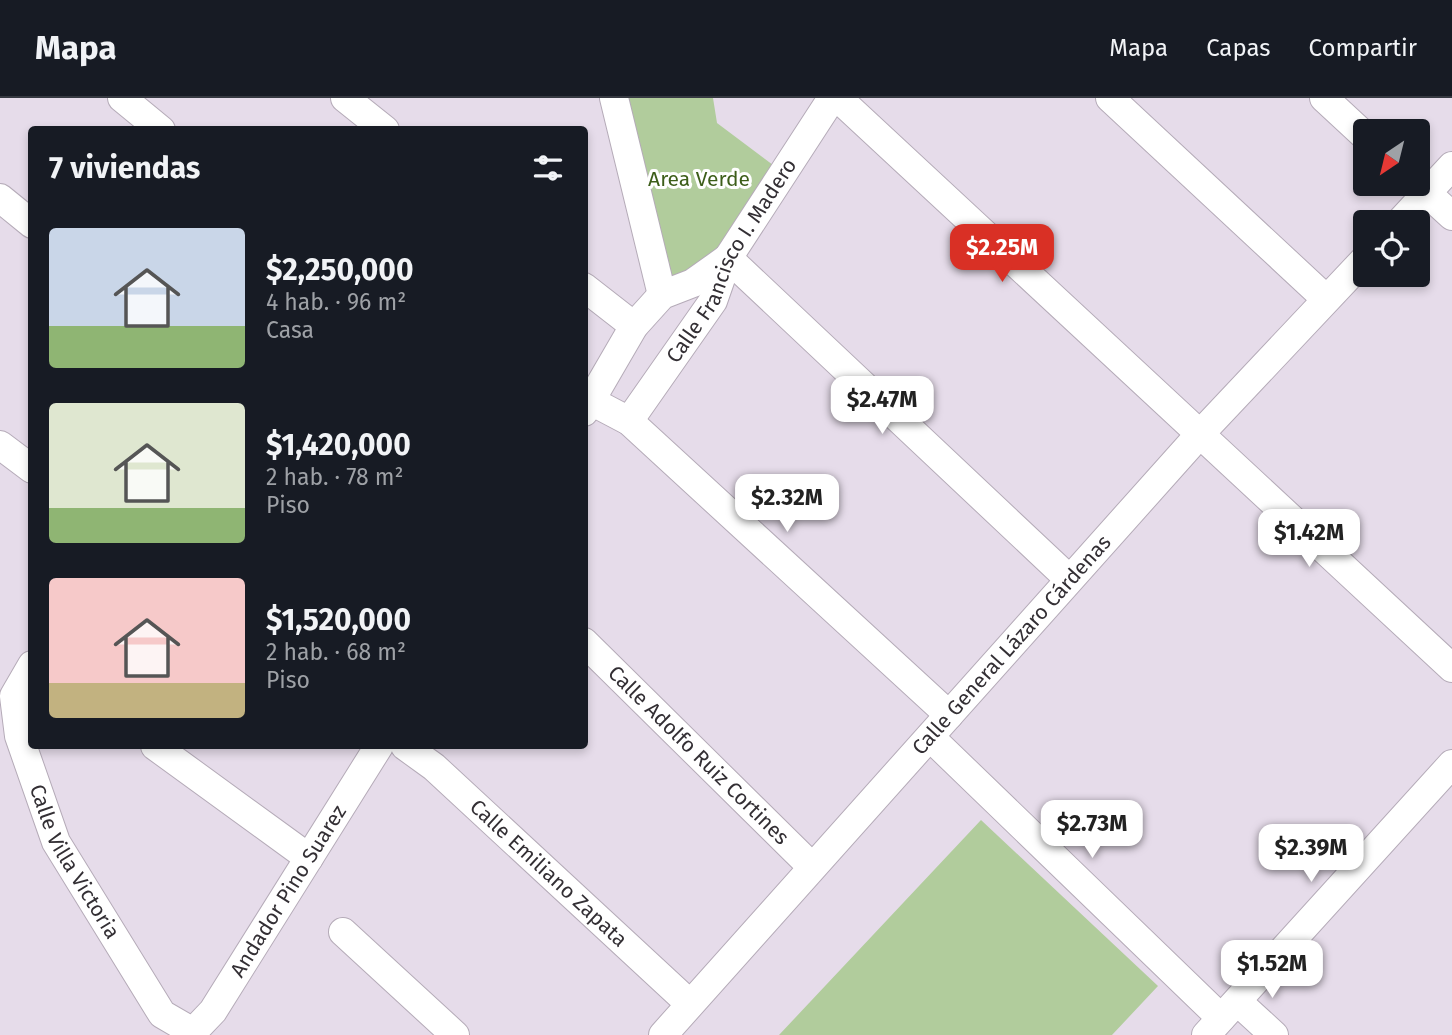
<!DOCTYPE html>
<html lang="es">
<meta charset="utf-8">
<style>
body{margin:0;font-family:"Fira Sans",sans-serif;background:#242831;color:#f1f3f6;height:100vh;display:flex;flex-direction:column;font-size:26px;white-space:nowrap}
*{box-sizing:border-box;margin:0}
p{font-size:23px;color:#9ea1a6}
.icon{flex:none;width:38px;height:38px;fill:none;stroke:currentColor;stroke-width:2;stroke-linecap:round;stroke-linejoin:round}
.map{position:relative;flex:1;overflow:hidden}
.side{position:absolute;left:28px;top:28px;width:560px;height:623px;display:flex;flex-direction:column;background:#171b24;border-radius:7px;box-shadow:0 4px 10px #0003}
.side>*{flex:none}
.needle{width:46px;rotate:215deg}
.tools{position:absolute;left:1353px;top:21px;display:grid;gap:14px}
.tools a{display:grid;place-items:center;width:77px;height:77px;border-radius:7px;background:#171b24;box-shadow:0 4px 10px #0003;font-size:35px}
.price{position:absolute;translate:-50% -60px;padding:0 16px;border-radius:14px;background:#fff;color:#222;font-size:23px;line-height:46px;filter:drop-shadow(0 2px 4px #0008)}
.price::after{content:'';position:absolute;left:50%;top:42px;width:21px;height:16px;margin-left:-10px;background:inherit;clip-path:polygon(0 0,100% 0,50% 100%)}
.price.on{background:#d93025;color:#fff}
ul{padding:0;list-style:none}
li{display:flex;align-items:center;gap:21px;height:175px;padding:0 21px}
li span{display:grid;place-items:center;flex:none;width:196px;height:140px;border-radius:7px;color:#555}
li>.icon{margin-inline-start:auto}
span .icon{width:84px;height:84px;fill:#fffc;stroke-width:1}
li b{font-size:30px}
h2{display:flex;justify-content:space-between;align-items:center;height:84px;padding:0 21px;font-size:30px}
header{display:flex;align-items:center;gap:42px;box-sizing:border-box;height:98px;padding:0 35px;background:#171b24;border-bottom:2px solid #363941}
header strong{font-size:33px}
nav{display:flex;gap:38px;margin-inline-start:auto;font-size:24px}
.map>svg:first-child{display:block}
.green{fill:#b1cc9c}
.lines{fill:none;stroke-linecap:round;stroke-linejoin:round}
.street-casing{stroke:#b5abb8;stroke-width:30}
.street{stroke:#fff;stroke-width:28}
.labels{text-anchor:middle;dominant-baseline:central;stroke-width:6;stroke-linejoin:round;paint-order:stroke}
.park-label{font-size:21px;fill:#3d5e1a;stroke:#fff}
.street-label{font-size:21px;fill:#332f34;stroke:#fff}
</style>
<header>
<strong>Mapa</strong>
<nav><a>Mapa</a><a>Capas</a><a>Compartir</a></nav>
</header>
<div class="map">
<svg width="1452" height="937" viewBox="0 0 1452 937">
<rect width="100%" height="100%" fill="#e6dcea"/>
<path class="green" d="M626,0H713L717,25L773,67L718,161L663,187Z
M981,722L1158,888L1112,937H779Z"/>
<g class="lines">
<defs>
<g id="street">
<path d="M122,0L161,32"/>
<path d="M345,0L385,32"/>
<path d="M614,0L662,197"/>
<path d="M838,0L1452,570"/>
<path d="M1110,0L1326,201"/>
<path d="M1324,0L1365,38"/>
<path d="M1417,86L1452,118"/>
<path d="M0,100L32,126"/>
<path d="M1400,124L1452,68"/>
<path d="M728,160L1069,481"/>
<path d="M584,189L634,228"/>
<path d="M591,303L629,323L949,617"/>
<path d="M584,314L634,228L662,197L693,185L728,160"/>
<path id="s1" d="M629,323L713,203L728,160L832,0"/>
<path d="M0,347L32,371"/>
<path id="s2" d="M584,544L812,769"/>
<path id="s3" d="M32,567L14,598L19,638L56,744L162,916L193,934L213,913L379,648"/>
<path d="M930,639L1221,920"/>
<path d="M155,648L309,760"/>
<path id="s4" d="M405,648L434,669L690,906"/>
<path d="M343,834L455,937"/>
<path d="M1238,904L1274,937"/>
<path id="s5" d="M663,937L1200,336L1365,161"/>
<path d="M1206,937L1452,666"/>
</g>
</defs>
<use href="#street" class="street-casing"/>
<use href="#street" class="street"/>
</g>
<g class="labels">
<g class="park-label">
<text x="699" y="81">Area Verde</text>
</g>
<g class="street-label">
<text stroke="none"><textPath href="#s1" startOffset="191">Calle Francisco I. Madero</textPath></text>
<text stroke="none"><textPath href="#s5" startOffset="523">Calle General Lázaro Cárdenas</textPath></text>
<text stroke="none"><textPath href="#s2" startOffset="161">Calle Adolfo Ruiz Cortines</textPath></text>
<text stroke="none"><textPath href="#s3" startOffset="214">Calle Villa Victoria</textPath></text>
<text stroke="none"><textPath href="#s4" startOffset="192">Calle Emiliano Zapata</textPath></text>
<text stroke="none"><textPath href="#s3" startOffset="597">Andador Pino Suarez</textPath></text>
</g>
</g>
</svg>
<div class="tools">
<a><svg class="needle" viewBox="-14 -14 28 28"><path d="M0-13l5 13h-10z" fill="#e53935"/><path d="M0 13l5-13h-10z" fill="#9ea1a6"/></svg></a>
<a><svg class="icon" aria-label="locate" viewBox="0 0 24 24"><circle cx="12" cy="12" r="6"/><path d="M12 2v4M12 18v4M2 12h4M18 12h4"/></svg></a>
</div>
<b class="price on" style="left:1002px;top:186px">$2.25M</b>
<b class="price" style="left:882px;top:338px">$2.47M</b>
<b class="price" style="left:787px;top:436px">$2.32M</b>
<b class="price" style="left:1309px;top:471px">$1.42M</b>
<b class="price" style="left:1092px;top:762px">$2.73M</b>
<b class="price" style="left:1311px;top:786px">$2.39M</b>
<b class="price" style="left:1272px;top:902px">$1.52M</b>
<section class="side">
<h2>7 viviendas<svg class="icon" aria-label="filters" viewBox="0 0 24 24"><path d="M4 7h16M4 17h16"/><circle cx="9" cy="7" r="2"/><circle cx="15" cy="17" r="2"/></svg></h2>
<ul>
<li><span style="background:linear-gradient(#c9d6e8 70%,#8fb573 0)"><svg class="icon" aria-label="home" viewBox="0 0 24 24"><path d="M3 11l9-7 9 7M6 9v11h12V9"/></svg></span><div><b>$2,250,000</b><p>4 hab. · 96 m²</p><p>Casa</p></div></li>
<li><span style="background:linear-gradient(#dfe7d0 75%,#8fb573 0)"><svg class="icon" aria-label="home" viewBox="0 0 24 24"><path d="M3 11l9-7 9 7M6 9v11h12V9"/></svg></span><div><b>$1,420,000</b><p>2 hab. · 78 m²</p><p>Piso</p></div></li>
<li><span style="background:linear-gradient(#f6c9c9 75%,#c2b280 0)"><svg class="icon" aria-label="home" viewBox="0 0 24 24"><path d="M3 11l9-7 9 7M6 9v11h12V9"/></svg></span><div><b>$1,520,000</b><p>2 hab. · 68 m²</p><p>Piso</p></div></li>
</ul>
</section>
</div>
